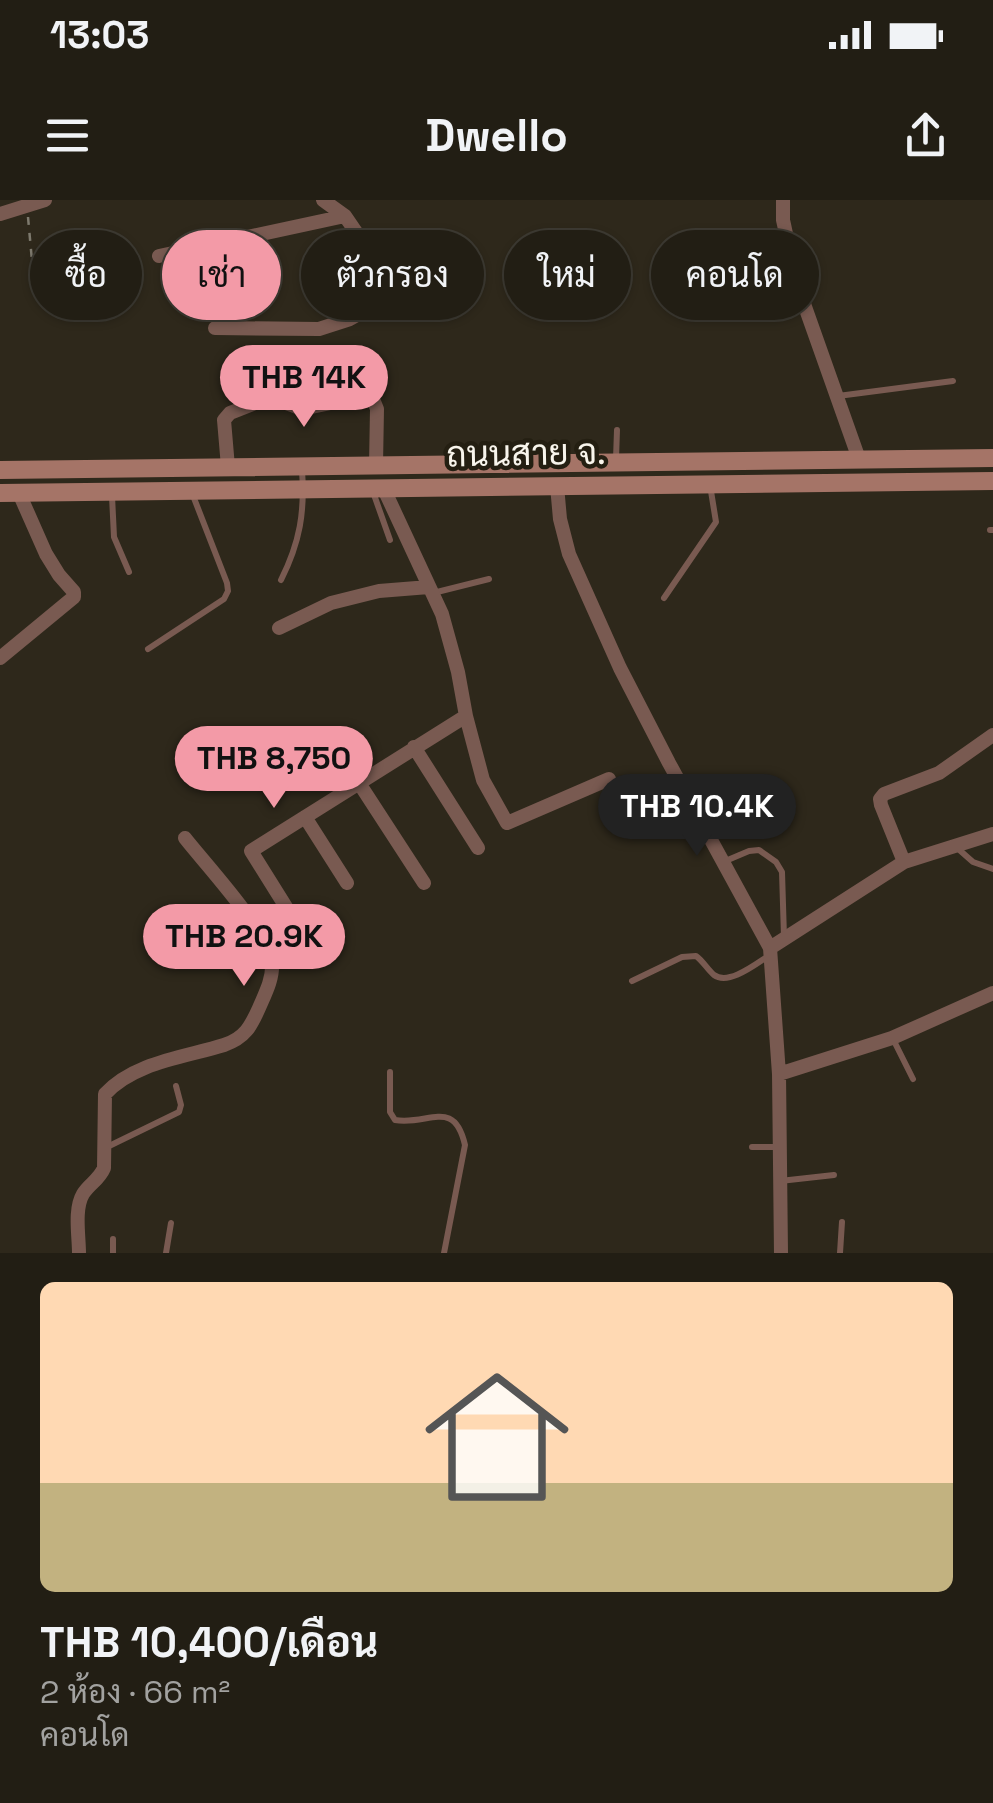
<!DOCTYPE html>
<html lang="th">
<meta charset="utf-8">
<style>
body{margin:0;font-family:"Space Grotesk",Sarabun,sans-serif;background:#2e2b22;color:#f1f3f6;height:100vh;display:flex;flex-direction:column;font-size:38px;white-space:nowrap}
*{box-sizing:border-box;margin:0}
p{font-size:32px;color:#a2a2a0}
.icon{flex:none;width:55px;height:55px;fill:none;stroke:currentColor;stroke-width:2;stroke-linecap:round;stroke-linejoin:round}
.map{position:relative;height:1053px;overflow:hidden}
.side{display:flex;flex-direction:column;background:#221e14;flex:1}
.side>*{flex:none}
.hud{position:absolute;left:30px;top:30px;width:935px;height:90px;display:flex;gap:20px}
.price{position:absolute;translate:-50% -85px;padding:0 22px;border-radius:35px;background:#f39aa7;color:#111;font-size:32px;line-height:65px;filter:drop-shadow(0 2px 5px #0008)}
.price::after{content:'';position:absolute;left:50%;top:60px;width:30px;height:22px;margin-left:-15px;background:inherit;clip-path:polygon(0 0,100% 0,50% 100%)}
.price.on{background:#222;color:#fff}
ul{padding:0;list-style:none}
li{display:grid;align-content:center;gap:20px;height:530px;padding:0 40px}
li span{display:grid;place-items:center;height:310px;border-radius:15px;color:#555}
li>.icon{margin-inline-start:auto}
span .icon{width:180px;height:180px;fill:#fffc;stroke-width:1}
li b{font-size:42px}
.chip{padding:0 35px;border-radius:45px;background:#221e14;box-shadow:0 2px 8px #0004,0 0 0 2px #3f3c34;font-size:35px;line-height:90px}
.chip.on{background:#f39aa7;color:#111}
.status{display:flex;justify-content:space-between;align-items:center;height:70px;padding:0 50px;background:#221e14;direction:ltr}
.status svg{height:28px;fill:currentColor}
header{display:flex;justify-content:space-between;align-items:center;height:130px;padding:0 40px;background:#221e14;font-size:45px;font-weight:600}
.map>svg:first-child{display:block}
.lines{fill:none;stroke-linecap:round;stroke-linejoin:round}
.path{stroke:#7e7a6e;stroke-width:2.5;stroke-dasharray:8 8;stroke-linecap:butt}
.service{stroke:#795a51;stroke-width:6}
.minor{stroke:#795a51;stroke-width:14}
.secondary{stroke:#a57467;stroke-width:18}
.labels{text-anchor:middle;dominant-baseline:central;stroke-width:9;stroke-linejoin:round;paint-order:stroke}
.street-label{font-size:35px;fill:#f8f5ec;stroke:#241f12}
</style>
<div class="status"><b>13:03</b><svg viewBox="0 0 49 12"><path d="M0 12V9h3v3zM5 12V6h3v6zM10 12V3h3v9zM15 12V0h3v12zM26 1h20v11H26zM47 4h2v5h-2z"/></svg></div>
<header><svg class="icon" aria-label="menu" viewBox="0 0 24 24"><path d="M4 6h16M4 12h16M4 18h16"/></svg>Dwello<svg class="icon" aria-label="share" viewBox="0 0 24 24"><path d="M12 15V3M7 8l5-5 5 5M5 13v7h14v-7"/></svg></header>
<div class="map">
<svg width="993" height="1053" viewBox="0 0 993 1053">
<rect width="100%" height="100%" fill="#2e281b"/>
<g class="lines">
<path class="path" d="M28,17L34,83"/>
<path class="service" d="M838,196L953,181
M616,259L617,230
M372,289L390,340
M112,296L114,337L129,372
M990,330H993
M281,380C300,342 305,312 302,270
M433,393L489,379
M664,398L716,322L710,285
M148,449L224,399L228,391L227,383L192,293
M956,647L973,662L993,669
M723,662L749,651L759,650L776,662L782,672L784,737
M632,781L682,757L696,756C703,761 707,769 714,775C729,786 757,763 770,755
M893,839L913,879
M390,872V912L395,920C428,926 454,897 465,945L444,1053
M752,947H777
M105,948L179,912L181,905L176,886
M780,981L834,975
M113,1039V1053
M166,1053L171,1023
M840,1053L842,1022"/>
<path class="minor" d="M783,0V20L797,84L859,259
M0,14L45,0
M159,56L345,16
M215,128L319,129L350,119L375,105L385,89L382,70L345,16L323,0
M228,267L224,220L230,213L270,197L302,209L364,196L373,199L377,209L376,265
M557,286L560,319L569,354L620,468L669,563L770,748L779,874L781,1053
M383,287L442,414L458,472L466,516L483,580L507,623L609,579
M279,428L331,403L379,391L429,387
M0,458L74,397V392L59,375L46,354L19,293
M414,547L478,648
M359,583L424,683
M305,617L347,683
M904,662L881,605L880,599L884,594L939,573L993,535
M291,715L251,651L466,516
M770,748L904,662L993,634
M779,874L892,838L993,793
M79,1053C79,1036 74,1009 83,994C89,984 99,980 104,968L105,894C134,862 186,857 224,845C245,838 251,826 259,808C265,794 273,779 272,764C270,733 206,665 185,638"/>
<path class="secondary" d="M0,270L993,258
M0,293C331,288 662,283 993,281"/>
</g>
<g class="labels">
<g class="street-label">
<text transform="translate(526 253) rotate(-1)">ถนนสาย จ.</text>
</g>
</g>
</svg>
<b class="price" style="left:304px;top:230px">THB 14K</b>
<b class="price" style="left:274px;top:611px">THB 8,750</b>
<b class="price on" style="left:697px;top:659px">THB 10.4K</b>
<b class="price" style="left:244px;top:789px">THB 20.9K</b>
<div class="hud">
<a class="chip">ซื้อ</a>
<a class="chip on">เช่า</a>
<a class="chip">ตัวกรอง</a>
<a class="chip">ใหม่</a>
<a class="chip">คอนโด</a>
</div>
</div>
<section class="side">
<ul>
<li><span style="background:linear-gradient(#ffd9b3 65%,#c2b280 0)"><svg class="icon" aria-label="home" viewBox="0 0 24 24"><path d="M3 11l9-7 9 7M6 9v11h12V9"/></svg></span><div><b>THB 10,400/เดือน</b><p>2 ห้อง · 66 m²</p><p>คอนโด</p></div></li>
</ul>
</section>
